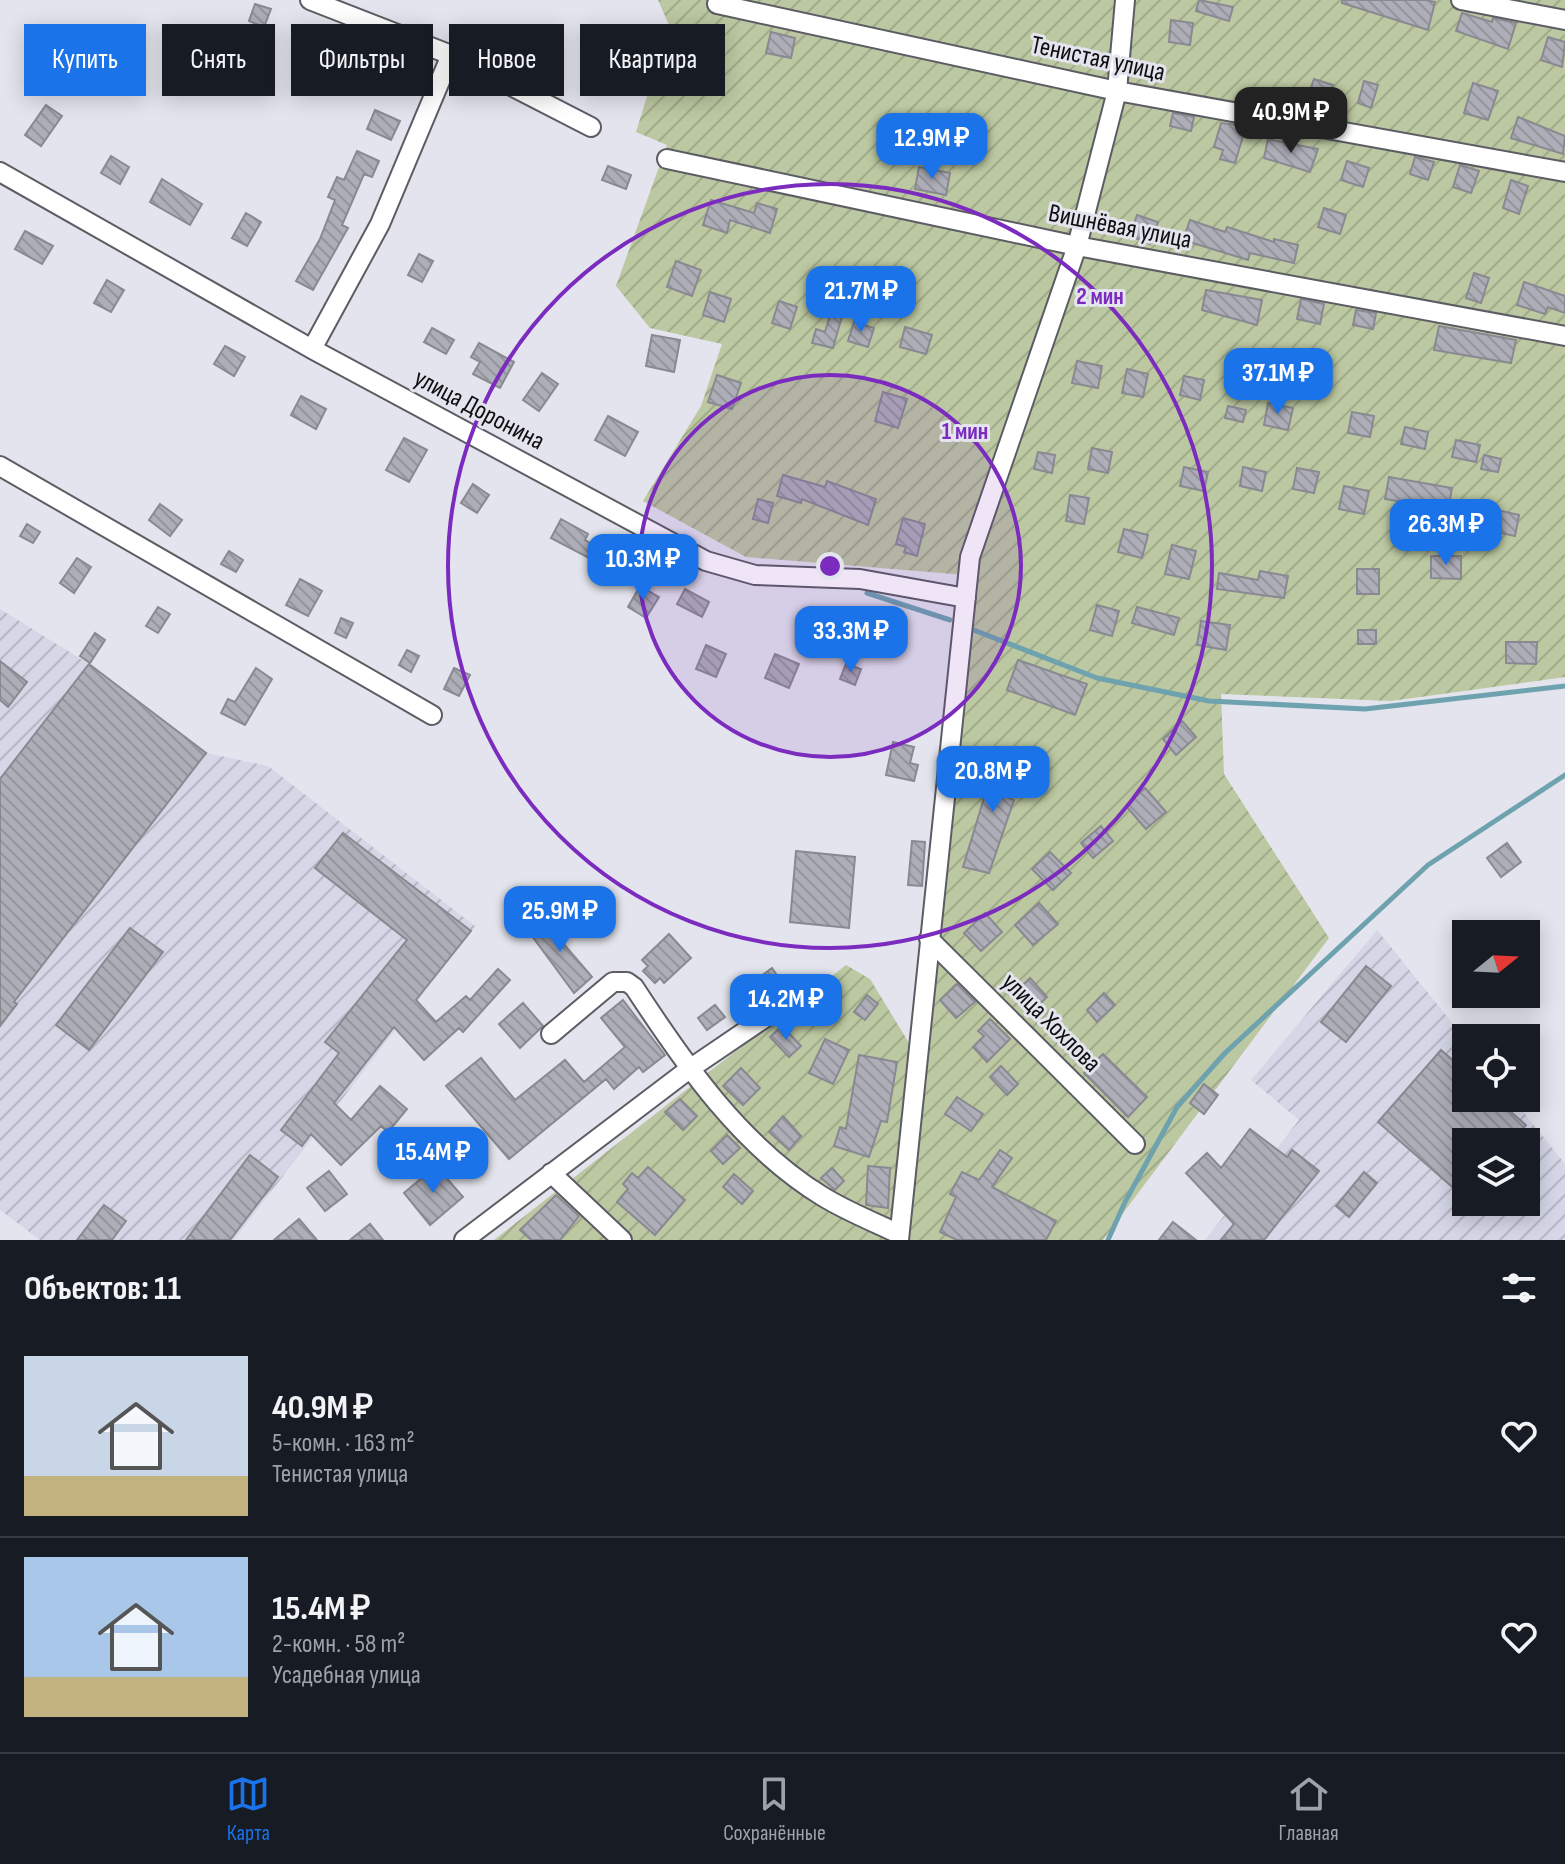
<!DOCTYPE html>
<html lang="ru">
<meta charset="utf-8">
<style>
body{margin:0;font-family:"Sofia Sans Condensed",sans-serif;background:#20242c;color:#f1f3f6;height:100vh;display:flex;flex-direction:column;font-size:30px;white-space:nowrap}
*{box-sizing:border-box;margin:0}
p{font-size:26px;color:#9ea1a6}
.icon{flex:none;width:44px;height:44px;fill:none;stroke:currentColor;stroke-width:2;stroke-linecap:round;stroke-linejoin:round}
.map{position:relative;height:1240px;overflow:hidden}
.details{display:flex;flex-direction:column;background:#171b24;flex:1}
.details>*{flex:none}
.banner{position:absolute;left:24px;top:24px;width:800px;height:72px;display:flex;gap:16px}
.needle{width:52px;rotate:72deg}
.controls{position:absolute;left:1452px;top:920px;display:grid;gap:16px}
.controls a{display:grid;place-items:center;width:88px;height:88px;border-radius:0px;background:#171b24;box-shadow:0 4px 20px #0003;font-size:40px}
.price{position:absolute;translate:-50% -68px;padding:0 18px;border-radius:16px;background:#1a73e8;color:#fff;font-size:26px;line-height:52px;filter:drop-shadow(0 2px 4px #0008)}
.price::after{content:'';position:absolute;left:50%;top:48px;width:24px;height:18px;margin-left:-12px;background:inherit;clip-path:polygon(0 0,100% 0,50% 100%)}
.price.active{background:#222;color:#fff}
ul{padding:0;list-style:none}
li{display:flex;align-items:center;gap:24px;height:200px;padding:0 24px}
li+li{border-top:2px solid #363941}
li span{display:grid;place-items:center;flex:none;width:224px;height:160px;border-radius:0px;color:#555}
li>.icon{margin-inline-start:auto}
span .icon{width:96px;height:96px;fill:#fffc;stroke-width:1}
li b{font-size:34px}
h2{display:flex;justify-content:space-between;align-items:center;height:96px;padding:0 24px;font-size:34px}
.chip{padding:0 28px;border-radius:0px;background:#171b24;box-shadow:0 4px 20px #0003;font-size:28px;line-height:72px}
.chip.active{background:#1a73e8;color:#fff}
.menu{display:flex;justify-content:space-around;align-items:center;height:112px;border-top:2px solid #363941;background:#171b24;font-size:22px;color:#9ea1a6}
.menu a{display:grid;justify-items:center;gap:4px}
.menu .active{color:#1a73e8}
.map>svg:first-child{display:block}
.industrial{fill:url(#industrial-furrows);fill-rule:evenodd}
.garden{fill:url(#garden-furrows)}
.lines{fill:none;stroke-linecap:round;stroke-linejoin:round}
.stream{stroke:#6ea2ae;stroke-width:5}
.building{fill:url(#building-back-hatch);stroke:#888991;stroke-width:2}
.street-casing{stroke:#5c5d64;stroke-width:22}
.street{stroke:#fff;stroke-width:18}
.ring{fill:none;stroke:#7b2cbf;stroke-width:4}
.labels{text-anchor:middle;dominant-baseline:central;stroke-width:6;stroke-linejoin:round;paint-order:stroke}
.street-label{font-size:26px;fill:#0e0e11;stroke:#e3e4ed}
.centre{fill:#7b2cbf;stroke:#e3e4ed;stroke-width:4}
.ring-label{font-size:24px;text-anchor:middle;font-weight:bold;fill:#7b2cbf;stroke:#e3e4ed;stroke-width:6;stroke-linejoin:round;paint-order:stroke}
</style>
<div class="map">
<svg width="1565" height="1240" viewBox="0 0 1565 1240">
<defs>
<pattern id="industrial-furrows" width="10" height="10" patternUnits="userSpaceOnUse" patternTransform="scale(2)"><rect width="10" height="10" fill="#d5d7e7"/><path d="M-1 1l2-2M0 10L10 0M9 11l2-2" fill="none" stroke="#b6b7c5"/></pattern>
<pattern id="garden-furrows" width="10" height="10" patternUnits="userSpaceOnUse" patternTransform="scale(2)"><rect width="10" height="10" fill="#bcc8a1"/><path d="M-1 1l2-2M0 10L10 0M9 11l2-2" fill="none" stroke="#a0ab8a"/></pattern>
<pattern id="building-back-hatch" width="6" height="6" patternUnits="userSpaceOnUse" patternTransform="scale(2)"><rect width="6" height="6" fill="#adaeb7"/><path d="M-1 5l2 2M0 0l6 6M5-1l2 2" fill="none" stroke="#94949c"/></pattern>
</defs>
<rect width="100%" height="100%" fill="#e3e4ed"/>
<path class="industrial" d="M0,609L89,664L206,753L268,766L475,926L234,1240H40L0,1210Z
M1377,930L1466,1040V1098H1512L1565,1164V1240H1205L1299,1120L1251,1080ZM1466,1142H1526V1202H1466Z"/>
<path class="garden" d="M658,0H1565V677L1391,701L1221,694L1224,774L1329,938L1103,1240H494L846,965L870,979L909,1043L978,576L746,557L643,501L701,406L722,344L650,328L616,286L667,145L636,132L669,25Z"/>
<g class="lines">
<path class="stream" d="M867,593L950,620
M971,629L1097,678L1209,701L1365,709L1565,686
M1108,1240L1125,1202L1177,1107L1224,1054L1428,865L1565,775"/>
</g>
<path class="building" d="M1199,0L1233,7L1229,21L1196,11Z
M1342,0H1426L1435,2L1428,30L1342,3Z
M255,4L271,9L264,27L249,21Z
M1462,13L1492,22L1493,18L1516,23L1508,49L1456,31Z
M1171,20L1193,23L1190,45L1169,42Z
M771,32L795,38L791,58L766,53Z
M336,34L352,40L345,60L328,53Z
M1548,37L1565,42L1562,67L1541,60Z
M1314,79L1333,85L1327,105L1307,99Z
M1364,81L1378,85L1371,108L1358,103Z
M1473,83L1498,91L1488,120L1464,113Z
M46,105L62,116L41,146L25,135Z
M375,110L400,121L391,140L367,129Z
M1173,113L1194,117L1191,131L1170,126Z
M1518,117L1565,136L1563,154L1511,138Z
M1221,123L1246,126L1235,163L1220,159L1223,150L1214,147Z
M1268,139L1318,149L1310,172L1264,158Z
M357,151L379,161L372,177L364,174L342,225L348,228L313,290L296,281L320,239L335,200L328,197L337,177L344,180Z
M111,156L129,167L120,184L101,173Z
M1415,157L1434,162L1428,180L1410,174Z
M1347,161L1369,168L1363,187L1341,180Z
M1460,165L1479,171L1471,193L1453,187Z
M608,166L631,175L626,189L602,180Z
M919,167L950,173L946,195L915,189Z
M162,179L202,204L190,225L150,202Z
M1511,180L1528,186L1519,214L1503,208Z
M711,200L754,213L757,203L777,209L770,233L730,220L727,233L703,225Z
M1324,208L1346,215L1340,234L1318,227Z
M246,213L261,222L247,246L232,238Z
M1137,215L1158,222L1150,244L1130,236Z
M1190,220L1225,232L1227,227L1274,242V239L1298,245L1294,263L1250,253L1248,260L1183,240Z
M25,231L53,246L42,264L15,249Z
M419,254L433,261L422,282L408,275Z
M676,261L701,270L692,296L667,287Z
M1474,273L1489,278L1481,303L1466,298Z
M107,280L124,290L111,312L94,303Z
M865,281L877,284L873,300L861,297Z
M1524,282L1565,296V313L1548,307L1545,314L1517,305Z
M1206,290L1262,300L1257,325L1202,310Z
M710,292L731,299L724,322L703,315Z
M1301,299L1324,304L1320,324L1297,319Z
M779,301L797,307L790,329L772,323Z
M833,306L844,309L833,348L812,343L816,329L825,332Z
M1356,310L1376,313L1373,329L1353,325Z
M854,322L874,328L868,347L848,341Z
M1439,326L1516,340L1511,363L1434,350Z
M905,327L932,335L926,354L900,347Z
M432,328L454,340L446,354L424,342Z
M652,335L680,340L674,372L646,366Z
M479,343L514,362L500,388L473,374L480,362L471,357Z
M225,346L245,357L234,376L214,364Z
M1077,361L1102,366L1098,388L1072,383Z
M1127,369L1148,374L1143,397L1122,393Z
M542,373L558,384L539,411L523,400Z
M717,375L741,383L732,409L708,402Z
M1184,376L1204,380L1200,400L1180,395Z
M883,392L907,399L898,428L875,421Z
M301,396L326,409L316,429L291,415Z
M1268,403L1293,408L1288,430L1264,425Z
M1228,406L1246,410L1243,422L1225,418Z
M1352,412L1374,416L1370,437L1348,433Z
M608,416L638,432L625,456L595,440Z
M1405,427L1428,432L1425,449L1401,444Z
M404,438L427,450L409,482L386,470Z
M1456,440L1480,445L1476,462L1452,457Z
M1092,448L1112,452L1108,473L1088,469Z
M1038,452L1055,455L1052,473L1034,469Z
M1484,455L1501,459L1498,472L1481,469Z
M1184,467L1208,472L1204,491L1180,486Z
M1243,467L1266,472L1262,491L1240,486Z
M1297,468L1319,472L1314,493L1293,489Z
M783,475L825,487L827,481L876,499L868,525L802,499L801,503L777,496Z
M1389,477L1452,488L1448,510L1385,499Z
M473,484L489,495L477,513L461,503Z
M1344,486L1369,491L1364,514L1339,509Z
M1070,495L1089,498L1084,524L1066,521Z
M758,499L773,503L768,523L753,519Z
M160,504L182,520L170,536L149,520Z
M1497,510L1519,515L1515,536L1492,531Z
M903,518L925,524L917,556L904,552L906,547L896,544Z
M561,519L588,534L585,540L619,559L611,575L592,565L595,561L551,538Z
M27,524L40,532L33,543L20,536Z
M1124,529L1148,535L1142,558L1118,552Z
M1172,545L1196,551L1189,579L1165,574Z
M229,551L243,560L236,572L221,564Z
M1431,556H1461V579L1431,578Z
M77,558L91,567L74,593L60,583Z
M1357,569H1379V594H1357Z
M1260,571L1288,576L1284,598L1217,589L1219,573L1258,580Z
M300,579L322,591L308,616L286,605Z
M640,586L659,597L646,618L628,607Z
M685,589L709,602L702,617L677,604Z
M1097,605L1119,611L1112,636L1090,630Z
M158,607L170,614L158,633L146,626Z
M1137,607L1179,618L1174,635L1132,623Z
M883,610L906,617L893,657L869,649Z
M341,618L353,623L346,638L335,633Z
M1201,621L1230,625L1226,650L1197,645Z
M1358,630H1376V644H1358Z
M95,633L105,640L90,663L80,656Z
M1506,642H1537L1536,664L1506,663Z
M706,645L726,654L716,677L696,669Z
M407,650L419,656L411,672L399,665Z
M775,654L799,664L789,688L765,678Z
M1018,660L1087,684L1075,715L1007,690Z
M0,661L27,682L8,707L0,700Z
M89,664L206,753L14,1002L17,1004L0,1026V779Z
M846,664L861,669L855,685L840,679Z
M256,668L272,679L245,725L221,713L228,699L235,702Z
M454,668L470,675L459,696L444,689Z
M1182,721L1196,737L1176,755L1163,739Z
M893,742L914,747L910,763L918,765L914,781L886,775Z
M999,749L1019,754L1007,797L1014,800L989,873L963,867Z
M1145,788L1166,812L1146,829L1126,806Z
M1101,826L1113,841L1093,858L1081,843Z
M343,833L471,931L416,1000L436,1022L466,996L470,1000L498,969L510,980L463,1032L459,1028L424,1060L394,1027L334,1103L351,1120L380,1086L407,1109L388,1132L381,1126L341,1165L311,1134L302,1146L281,1130L339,1053L325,1042L407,940L315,868Z
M912,841L925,842L922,886L908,885Z
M1507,843L1521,862L1501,877L1487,858Z
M796,851L855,857L849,928L790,922Z
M1050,852L1071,873L1053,890L1032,869Z
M1039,903L1058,924L1033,945L1015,925Z
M985,913L1002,932L981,951L964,933Z
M548,916L567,939L562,942L592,977L574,993L529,932Z
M130,928L163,952L89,1050L56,1025Z
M669,934L691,958L664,983L660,978L655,983L643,971L648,966L642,960Z
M1366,966L1391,986L1346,1042L1321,1022Z
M772,968L786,988L770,1000L756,980Z
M1030,978L1047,997L1031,1012L1014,994Z
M957,984L975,1002L956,1018L940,1000Z
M822,990L837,1005L827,1015L812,1000Z
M1104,993L1115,1005L1097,1022L1087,1010Z
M867,995L878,1004L865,1020L854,1012Z
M623,1000L665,1055L643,1072L639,1067L614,1089L606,1079L509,1159L446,1086L481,1058L515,1100L565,1060L584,1082L625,1047L601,1018Z
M523,1003L543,1026L520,1048L499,1024Z
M715,1005L725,1017L707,1030L698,1018Z
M990,1019L1010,1039L987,1062L973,1047L984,1036L978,1031Z
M782,1026L801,1046L789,1057L770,1037Z
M825,1039L849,1050L833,1084L809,1073Z
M1441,1050L1466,1072V1098H1495L1526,1125L1512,1142H1466V1199L1378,1122Z
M1103,1054L1147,1097L1128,1117L1084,1073Z
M859,1055L897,1062L887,1122L881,1121L869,1157L834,1146L840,1127L846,1129Z
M1001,1066L1018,1084L1007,1095L990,1077Z
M741,1068L760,1088L743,1105L723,1086Z
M1204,1084L1218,1095L1204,1114L1190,1103Z
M957,1097L983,1114L971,1131L945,1114Z
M680,1099L697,1116L683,1130L665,1112Z
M783,1116L801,1136L789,1150L769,1132Z
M1250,1129L1287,1157L1292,1150L1319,1171L1264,1240H1221L1234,1224L1186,1173L1207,1153L1221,1168Z
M727,1135L740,1148L723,1164L711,1151Z
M1000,1150L1012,1158L992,1187L1056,1221L1046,1240H957L940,1232L956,1197L950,1194L962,1172L979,1180Z
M250,1155L278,1177L230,1240H186Z
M436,1166L463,1197L430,1225L404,1193Z
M868,1166L890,1168L888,1208L866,1205Z
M648,1167L685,1200L655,1235L617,1202L628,1189L623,1184L632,1173L638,1178Z
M832,1168L844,1181L835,1190L821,1178Z
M329,1171L347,1194L325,1211L307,1188Z
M1364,1172L1377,1183L1349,1217L1336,1206Z
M734,1174L753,1191L742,1204L723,1187Z
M556,1195L579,1216L560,1240H531L520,1230Z
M104,1205L126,1221L112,1240H77Z
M299,1219L317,1240H274Z
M1173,1222L1196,1240H1159Z
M370,1224L383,1240H350Z"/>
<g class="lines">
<defs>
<path id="street" d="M310,0L451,55L591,127
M1461,0L1565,20
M717,4L1117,91L1565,172
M667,159L1077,246L1565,336
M0,172L312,349L706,561L755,575L860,579L966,598
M312,349L380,224L451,55
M0,466L432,715
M929,939L1135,1144
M551,1034L613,982H627L634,987C685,1065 741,1146 822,1196C846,1211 874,1222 899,1234
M551,1173L622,1240
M464,1240L688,1070L800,994
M899,1240L970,557L1077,246L1117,91L1125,0"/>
</defs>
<use href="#street" class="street-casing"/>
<use href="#street" class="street"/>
</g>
<circle cx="830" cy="566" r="191" fill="#7b2cbf" fill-opacity=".12"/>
<g class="ring">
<circle cx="830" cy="566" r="191"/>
<circle cx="830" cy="566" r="382"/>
</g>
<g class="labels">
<g class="street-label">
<text transform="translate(1098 59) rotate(12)">Тенистая улица</text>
<text transform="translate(1120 227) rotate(11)">Вишнёвая улица</text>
<text transform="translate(479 410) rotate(28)">улица Доронина</text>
<text transform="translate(1051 1023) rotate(45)">улица Хохлова</text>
</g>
</g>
<circle cx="830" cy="566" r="12" class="centre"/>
<g class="ring-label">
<text x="1100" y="304">2 мин</text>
<text x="965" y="439">1 мин</text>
</g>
</svg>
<div class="controls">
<a><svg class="needle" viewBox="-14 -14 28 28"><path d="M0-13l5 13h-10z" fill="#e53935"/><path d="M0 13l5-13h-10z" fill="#9ea1a6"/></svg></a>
<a><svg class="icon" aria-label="locate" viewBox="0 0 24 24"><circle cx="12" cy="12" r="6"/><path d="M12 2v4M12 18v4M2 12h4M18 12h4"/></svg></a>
<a><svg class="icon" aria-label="layers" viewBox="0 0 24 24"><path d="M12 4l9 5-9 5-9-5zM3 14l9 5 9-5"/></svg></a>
</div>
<b class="price active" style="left:1291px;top:155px">40.9M ₽</b>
<b class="price" style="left:932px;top:181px">12.9M ₽</b>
<b class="price" style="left:861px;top:334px">21.7M ₽</b>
<b class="price" style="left:1278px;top:416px">37.1M ₽</b>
<b class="price" style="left:1446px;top:567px">26.3M ₽</b>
<b class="price" style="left:643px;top:602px">10.3M ₽</b>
<b class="price" style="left:851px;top:674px">33.3M ₽</b>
<b class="price" style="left:993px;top:814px">20.8M ₽</b>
<b class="price" style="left:560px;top:954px">25.9M ₽</b>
<b class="price" style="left:786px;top:1042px">14.2M ₽</b>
<b class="price" style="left:433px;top:1195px">15.4M ₽</b>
<div class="banner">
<a class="chip active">Купить</a>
<a class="chip">Снять</a>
<a class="chip">Фильтры</a>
<a class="chip">Новое</a>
<a class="chip">Квартира</a>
</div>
</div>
<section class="details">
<h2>Объектов: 11<svg class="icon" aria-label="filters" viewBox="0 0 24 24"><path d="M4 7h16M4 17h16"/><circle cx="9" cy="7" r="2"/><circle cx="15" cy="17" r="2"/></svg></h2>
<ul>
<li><span style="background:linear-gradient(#c9d6e8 75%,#c2b280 0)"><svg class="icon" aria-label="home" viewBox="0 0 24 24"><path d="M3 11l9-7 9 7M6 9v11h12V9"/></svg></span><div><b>40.9M ₽</b><p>5-комн. · 163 m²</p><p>Тенистая улица</p></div><svg class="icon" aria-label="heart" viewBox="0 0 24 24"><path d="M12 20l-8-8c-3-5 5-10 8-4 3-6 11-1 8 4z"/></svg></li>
<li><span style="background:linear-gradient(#a9c7e8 75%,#c2b280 0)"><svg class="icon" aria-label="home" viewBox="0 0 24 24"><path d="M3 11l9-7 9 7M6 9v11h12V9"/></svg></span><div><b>15.4M ₽</b><p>2-комн. · 58 m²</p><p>Усадебная улица</p></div><svg class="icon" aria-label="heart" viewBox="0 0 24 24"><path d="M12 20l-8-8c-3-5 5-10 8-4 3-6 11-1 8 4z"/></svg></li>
</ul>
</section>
<nav class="menu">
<a class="active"><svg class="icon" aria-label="map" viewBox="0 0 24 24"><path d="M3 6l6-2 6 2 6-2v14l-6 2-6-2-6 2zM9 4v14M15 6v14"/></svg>Карта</a>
<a><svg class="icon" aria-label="saved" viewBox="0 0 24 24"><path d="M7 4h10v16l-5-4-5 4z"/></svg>Сохранённые</a>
<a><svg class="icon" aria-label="home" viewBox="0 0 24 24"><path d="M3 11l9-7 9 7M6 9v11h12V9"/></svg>Главная</a>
</nav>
